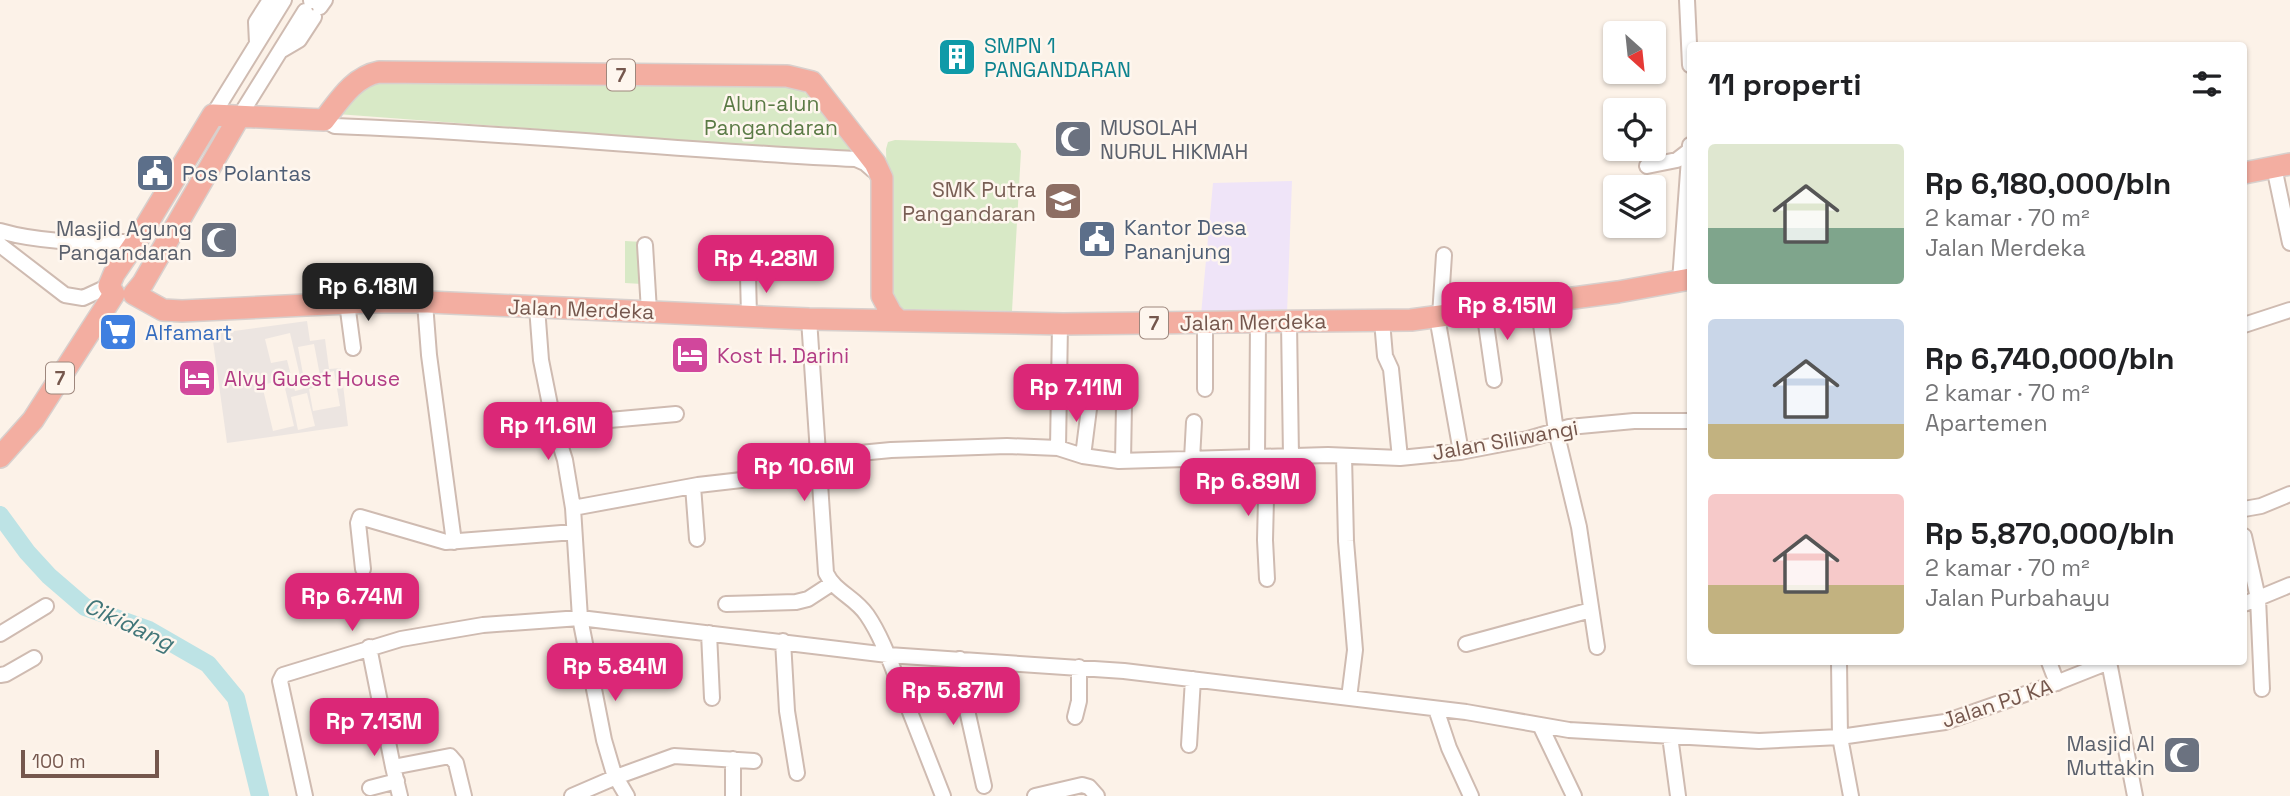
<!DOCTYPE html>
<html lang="id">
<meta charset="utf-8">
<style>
body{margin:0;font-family:"Space Grotesk",sans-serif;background:#f2f2f2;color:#202124;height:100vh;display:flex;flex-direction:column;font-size:26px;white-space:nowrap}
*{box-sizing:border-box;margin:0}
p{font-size:23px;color:#757577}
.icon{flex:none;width:38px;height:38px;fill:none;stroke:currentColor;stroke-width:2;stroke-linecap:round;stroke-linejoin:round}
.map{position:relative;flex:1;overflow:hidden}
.panel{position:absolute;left:1687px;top:42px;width:560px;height:623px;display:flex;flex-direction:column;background:#fff;border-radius:7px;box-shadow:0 2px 5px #0004}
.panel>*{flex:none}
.needle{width:46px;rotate:153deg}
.buttons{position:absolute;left:1603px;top:21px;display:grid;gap:14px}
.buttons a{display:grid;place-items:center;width:63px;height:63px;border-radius:7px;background:#fff;box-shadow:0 2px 5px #0004;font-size:35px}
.scale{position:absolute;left:21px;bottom:18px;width:138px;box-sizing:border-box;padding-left:7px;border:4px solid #75574d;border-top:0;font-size:19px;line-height:24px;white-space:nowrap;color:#75574d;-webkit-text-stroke:5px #fef6ee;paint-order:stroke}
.price{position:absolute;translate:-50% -60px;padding:0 16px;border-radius:14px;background:#db2777;color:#fff;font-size:23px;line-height:46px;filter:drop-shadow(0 2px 4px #0008)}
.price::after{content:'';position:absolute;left:50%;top:42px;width:21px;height:16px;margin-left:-10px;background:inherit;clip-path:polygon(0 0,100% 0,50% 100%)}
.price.on{background:#222;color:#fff}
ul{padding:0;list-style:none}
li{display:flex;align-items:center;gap:21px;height:175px;padding:0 21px}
li span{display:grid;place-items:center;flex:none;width:196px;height:140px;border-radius:7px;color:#555}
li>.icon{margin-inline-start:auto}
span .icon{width:84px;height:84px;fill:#fffc;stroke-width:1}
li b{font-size:30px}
h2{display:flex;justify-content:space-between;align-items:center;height:84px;padding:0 21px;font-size:30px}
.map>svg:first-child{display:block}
.industrial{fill:#ece5e1;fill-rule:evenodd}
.education{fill:#efe4f8}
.green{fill:#d8e9c6}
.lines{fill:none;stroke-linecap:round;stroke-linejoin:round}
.river{stroke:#bde3e5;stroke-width:18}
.minor-casing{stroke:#cfbbb1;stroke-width:18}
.highway-casing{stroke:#d8d0cd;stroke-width:24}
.minor{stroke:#fff;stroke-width:14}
.highway{stroke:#f3aea1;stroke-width:21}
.labels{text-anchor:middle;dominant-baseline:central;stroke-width:5;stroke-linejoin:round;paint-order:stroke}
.shield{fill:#fef6ee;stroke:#9e877d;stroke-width:2}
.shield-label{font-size:19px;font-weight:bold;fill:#75574d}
.culture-label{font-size:21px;fill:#0d838f;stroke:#fef6ee;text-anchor:start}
.park-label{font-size:21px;fill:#5a7a45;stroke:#fef6ee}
.worship-label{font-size:21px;fill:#5b616d;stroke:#fef6ee;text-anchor:end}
.service-label{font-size:21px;fill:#4e5e75;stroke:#fef6ee;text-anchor:start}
.education-label{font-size:21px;fill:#785e54;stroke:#fef6ee;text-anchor:end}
.street-label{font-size:21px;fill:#75574d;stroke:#fef6ee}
.shop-label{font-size:21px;fill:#366cbe;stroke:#fef6ee;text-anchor:start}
.hotel-label{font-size:21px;fill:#b23c85;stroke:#fef6ee;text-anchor:start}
.water-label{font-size:23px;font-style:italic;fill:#417679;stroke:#fef6ee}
</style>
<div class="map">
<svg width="2290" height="796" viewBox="0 0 2290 796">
<rect width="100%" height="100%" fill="#fcf2e8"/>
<path class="industrial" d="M307,321L310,341L325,339L329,369L341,368L348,426L227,443L212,334ZM290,333L303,389L295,391L287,360L271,363L265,339ZM314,344L321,381L305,385L298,347ZM334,371L340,406L313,411L309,389L326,385L324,373ZM283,380L294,426L273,431L262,385ZM307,393L315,426L298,430L291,397Z"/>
<path class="education" d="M1292,181L1287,314L1201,315L1213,183Z"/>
<path class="green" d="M368,82L792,85C819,97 837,130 855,153L337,114Z
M895,140L1016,143L1021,151L1012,311L898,309L890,304L886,149L888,142Z
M625,241L643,242L642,284L625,283Z"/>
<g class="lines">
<path class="river" d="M0,515L27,552L49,576L85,607L149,630L208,664L236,698L260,796"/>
<defs>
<path id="minor" d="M1687,0L1690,65
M311,1V0
M320,7L325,0
M257,43L256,22L270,0
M282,50L299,40L314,17
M213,115L284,0
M239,117L305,11
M324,120L335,126C509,132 682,151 856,159L865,163L873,170
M1647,166L1677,160L1690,150
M2274,167L2290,243
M0,231C45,244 90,242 136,242
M0,245L65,295L83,298L109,286
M645,245L649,311
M748,275L749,316
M1680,281L1690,145
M347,303L353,348
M425,303L429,355L454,542
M1538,303L1556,431L1579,527L1597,647
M537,307L541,360L554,425L565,460L573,508L580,618L604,740L614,774L627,796
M1484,310L1494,380
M1440,316L1444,255
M1437,317L1461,452
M809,319L826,573C835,592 855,597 867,615C882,637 891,664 901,689C915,725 929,760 943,796
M1382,321L1385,356L1391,369L1400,458
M1289,322L1291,457
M1205,323V389
M2244,325L2290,310
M554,425L676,414
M1058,448L1060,324
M1083,456L1092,385
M1257,456L1258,322
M1344,456L1346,541L1355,650L1349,698
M818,457L891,450L1007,446L1058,448L1083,456L1119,461L1328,455L1400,458L1460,452L1528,439L1569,427L1634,421H1690
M1267,457L1265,540L1267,579
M1192,459L1194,422
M1123,461L1124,404
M693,486L697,539
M573,508L698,485L820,471
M2244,509L2261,506L2290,494
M2244,536L2258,598L2262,689
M363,569L358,523L360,517L446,542L574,532
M726,604L796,602L808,599L831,584
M2244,604L2290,585
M709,633L712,698
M0,634L46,606
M783,641L787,711L797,773
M1466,644L1591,610
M369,647L393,767L450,756L456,763L464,796
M960,659L967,710L984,786
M1839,662L1840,737L1851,796
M2049,662L2057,683
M0,675L6,674L34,658
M1436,709L1449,748L1471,796
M1075,717L1079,701V667
M1540,725L1574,796
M1670,736L1678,796
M1189,745L1193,679
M733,759V796
M393,767L400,796
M370,788L397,781
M305,796L280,681L283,675L401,639L483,625L580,618L888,655L1124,671L1466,712L1569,730L1759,741L1840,737L1945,722L2051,685L2109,662L2135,796
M572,796L616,777L674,756L754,761
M1035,796L1082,785L1089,787L1097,796"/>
<path id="highway" d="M2244,173L2290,164
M114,294L109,286L114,274L138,239L213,115L324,120C339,101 353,77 379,72L787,76L812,82L875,163L882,178V296L891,313L897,319
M134,294L163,310L182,311L369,302H428L809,319L1063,324L1411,320L1618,292L1690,279
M134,294L143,283L239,117
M0,457L33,420L114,294"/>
</defs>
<use href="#minor" class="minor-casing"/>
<use href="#highway" class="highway-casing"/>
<use href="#minor" class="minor"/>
<use href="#highway" class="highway"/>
</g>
<defs>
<symbol id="building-square" viewBox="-11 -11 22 22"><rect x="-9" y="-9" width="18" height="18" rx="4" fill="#0f9aa8" stroke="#fef6ee"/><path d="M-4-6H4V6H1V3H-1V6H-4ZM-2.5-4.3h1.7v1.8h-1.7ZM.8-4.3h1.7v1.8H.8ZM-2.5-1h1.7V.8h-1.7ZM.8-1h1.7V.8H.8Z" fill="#fff"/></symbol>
<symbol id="mosque-square" viewBox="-11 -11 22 22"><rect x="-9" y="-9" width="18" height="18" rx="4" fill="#6b7280" stroke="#fef6ee"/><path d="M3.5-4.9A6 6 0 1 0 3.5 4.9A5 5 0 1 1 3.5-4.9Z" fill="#fff"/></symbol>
<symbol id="civic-square" viewBox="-11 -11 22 22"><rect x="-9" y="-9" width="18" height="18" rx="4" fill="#5c6f8a" stroke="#fef6ee"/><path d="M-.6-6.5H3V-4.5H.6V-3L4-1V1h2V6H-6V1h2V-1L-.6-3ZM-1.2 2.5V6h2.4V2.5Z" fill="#fff"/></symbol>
<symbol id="school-square" viewBox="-11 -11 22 22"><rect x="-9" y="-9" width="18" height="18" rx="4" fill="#8d6e63" stroke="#fef6ee"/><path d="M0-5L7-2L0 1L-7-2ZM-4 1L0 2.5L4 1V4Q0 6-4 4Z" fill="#fff"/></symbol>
<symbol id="supermarket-square" viewBox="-11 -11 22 22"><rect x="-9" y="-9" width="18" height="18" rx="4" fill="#3f7fe0" stroke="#fef6ee"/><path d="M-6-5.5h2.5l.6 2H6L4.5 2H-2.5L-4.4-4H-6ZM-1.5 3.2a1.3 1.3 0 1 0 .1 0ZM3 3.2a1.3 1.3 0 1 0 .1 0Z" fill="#fff"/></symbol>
<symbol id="hotel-square" viewBox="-11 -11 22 22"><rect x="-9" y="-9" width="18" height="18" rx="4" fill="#d1479c" stroke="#fef6ee"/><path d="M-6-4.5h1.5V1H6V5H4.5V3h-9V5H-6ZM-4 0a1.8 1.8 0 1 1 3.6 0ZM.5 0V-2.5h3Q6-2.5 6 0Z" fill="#fff"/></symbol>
</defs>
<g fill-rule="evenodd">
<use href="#building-square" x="935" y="35" width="44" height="44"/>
<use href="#mosque-square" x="1051" y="117" width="44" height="44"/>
<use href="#civic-square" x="133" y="151" width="44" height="44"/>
<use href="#school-square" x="1041" y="179" width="44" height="44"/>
<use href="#civic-square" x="1075" y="217" width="44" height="44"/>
<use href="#mosque-square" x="197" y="218" width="44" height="44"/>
<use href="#supermarket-square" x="96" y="310" width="44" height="44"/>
<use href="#hotel-square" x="668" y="333" width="44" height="44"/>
<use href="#hotel-square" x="175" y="356" width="44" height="44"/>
<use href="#mosque-square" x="2160" y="733" width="44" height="44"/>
</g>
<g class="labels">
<g class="shield">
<rect x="607" y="59.5" width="28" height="31" rx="5"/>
<rect x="1140" y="307.5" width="28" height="31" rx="5"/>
<rect x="46" y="362.5" width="28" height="31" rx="5"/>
</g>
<g class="shield-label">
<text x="621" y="75">7</text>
<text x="1154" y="323">7</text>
<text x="60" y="378">7</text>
</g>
<g class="culture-label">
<text x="984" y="45">SMPN 1<tspan x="984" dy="24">PANGANDARAN</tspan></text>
</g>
<g class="park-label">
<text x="771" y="103">Alun-alun<tspan x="771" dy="24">Pangandaran</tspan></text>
</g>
<g class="worship-label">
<text x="1100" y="127" text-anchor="start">MUSOLAH<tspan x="1100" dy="24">NURUL HIKMAH</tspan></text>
<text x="192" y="228">Masjid Agung<tspan x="192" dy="24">Pangandaran</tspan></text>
<text x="2155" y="743">Masjid Al<tspan x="2155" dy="24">Muttakin</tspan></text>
</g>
<g class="service-label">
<text x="182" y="173">Pos Polantas</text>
<text x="1124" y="227">Kantor Desa<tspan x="1124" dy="24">Pananjung</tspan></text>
</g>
<g class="education-label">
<text x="1036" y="189">SMK Putra<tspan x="1036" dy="24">Pangandaran</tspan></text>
</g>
<g class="street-label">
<text transform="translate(581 309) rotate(2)">Jalan Merdeka</text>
<text transform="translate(1253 322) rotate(-1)">Jalan Merdeka</text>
<text transform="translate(1505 440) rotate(-10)">Jalan Siliwangi</text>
<text transform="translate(1997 703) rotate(-18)">Jalan PJ KA</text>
</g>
<g class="shop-label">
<text x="145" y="332">Alfamart</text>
</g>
<g class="hotel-label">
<text x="717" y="355">Kost H. Darini</text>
<text x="224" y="378">Alvy Guest House</text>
</g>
<g class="water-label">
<text transform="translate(129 624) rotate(25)">Cikidang</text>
</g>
</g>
</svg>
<div class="buttons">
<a><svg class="needle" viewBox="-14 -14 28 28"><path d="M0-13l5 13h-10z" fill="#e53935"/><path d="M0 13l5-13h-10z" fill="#757577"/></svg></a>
<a><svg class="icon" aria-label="locate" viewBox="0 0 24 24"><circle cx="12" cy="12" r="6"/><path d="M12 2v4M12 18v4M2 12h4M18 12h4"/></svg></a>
<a><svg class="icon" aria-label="layers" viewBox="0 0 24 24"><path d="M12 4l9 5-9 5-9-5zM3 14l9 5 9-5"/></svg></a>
</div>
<div class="scale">100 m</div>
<b class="price" style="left:766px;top:295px">Rp 4.28M</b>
<b class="price on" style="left:368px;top:323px">Rp 6.18M</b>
<b class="price" style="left:1507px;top:342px">Rp 8.15M</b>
<b class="price" style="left:1076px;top:424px">Rp 7.11M</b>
<b class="price" style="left:548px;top:462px">Rp 11.6M</b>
<b class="price" style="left:804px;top:503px">Rp 10.6M</b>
<b class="price" style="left:1248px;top:518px">Rp 6.89M</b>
<b class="price" style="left:352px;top:633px">Rp 6.74M</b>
<b class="price" style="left:615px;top:703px">Rp 5.84M</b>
<b class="price" style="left:953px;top:727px">Rp 5.87M</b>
<b class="price" style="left:374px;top:758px">Rp 7.13M</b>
<section class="panel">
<h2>11 properti<svg class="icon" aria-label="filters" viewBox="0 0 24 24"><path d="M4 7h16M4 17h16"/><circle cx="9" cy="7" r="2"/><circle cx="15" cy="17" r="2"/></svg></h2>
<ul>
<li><span style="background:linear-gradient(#dfe7d0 60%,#7fa58c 0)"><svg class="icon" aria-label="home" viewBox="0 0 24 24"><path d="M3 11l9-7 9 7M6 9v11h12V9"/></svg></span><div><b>Rp 6,180,000/bln</b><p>2 kamar · 70 m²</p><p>Jalan Merdeka</p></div></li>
<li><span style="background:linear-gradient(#c9d6e8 75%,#c2b280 0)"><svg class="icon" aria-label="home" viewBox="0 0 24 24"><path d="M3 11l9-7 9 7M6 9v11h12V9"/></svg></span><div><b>Rp 6,740,000/bln</b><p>2 kamar · 70 m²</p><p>Apartemen</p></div></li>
<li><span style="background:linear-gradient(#f6c9c9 65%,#c2b280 0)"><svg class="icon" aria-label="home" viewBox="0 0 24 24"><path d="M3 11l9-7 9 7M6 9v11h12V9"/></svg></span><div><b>Rp 5,870,000/bln</b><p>2 kamar · 70 m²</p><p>Jalan Purbahayu</p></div></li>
</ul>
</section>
</div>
